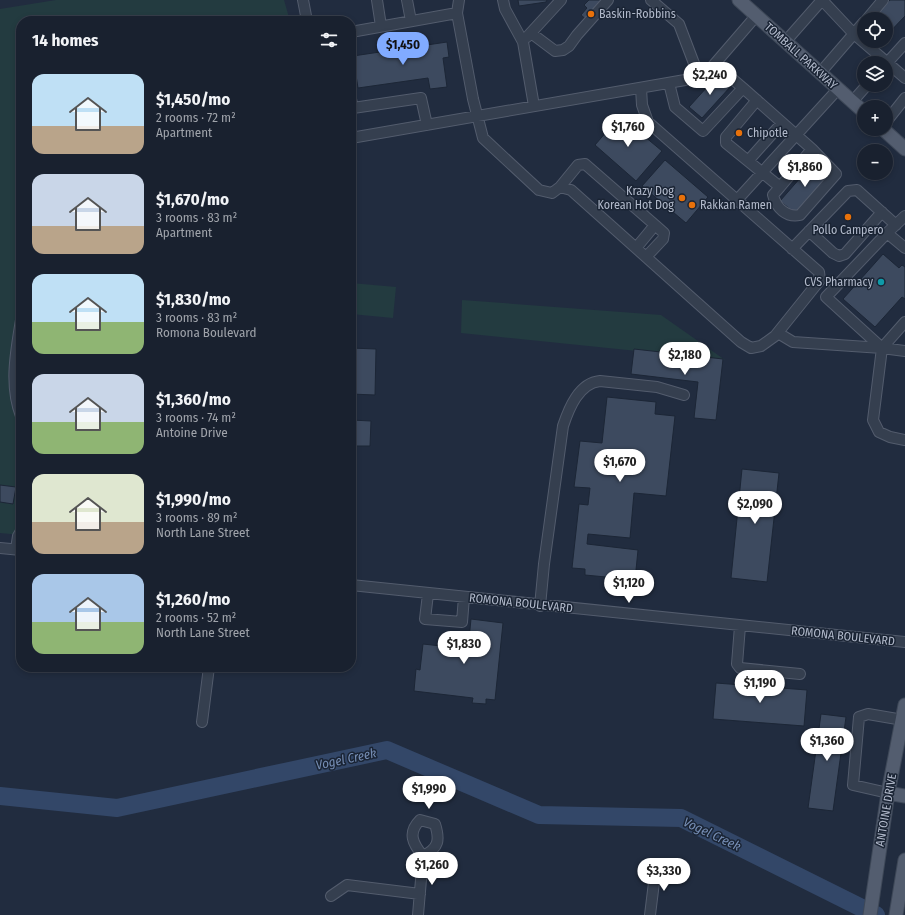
<!DOCTYPE html>
<meta charset="utf-8">
<style>
body{margin:0;font-family:"Fira Sans Condensed",sans-serif;background:#262e3b;color:#f1f3f6;height:100vh;display:flex;flex-direction:column;font-size:15px;white-space:nowrap}
*{box-sizing:border-box;margin:0}
p{font-size:13px;color:#9fa3aa}
.icon{flex:none;width:22px;height:22px;fill:none;stroke:currentColor;stroke-width:2;stroke-linecap:round;stroke-linejoin:round}
.map{position:relative;flex:1;overflow:hidden}
.drawer{position:absolute;left:16px;top:16px;width:340px;height:656px;display:flex;flex-direction:column;background:#19212f;border-radius:16px;box-shadow:0 2px 6px #0003,0 0 0 1px #373e4b}
.drawer>*{flex:none}
.fabs{position:absolute;left:857px;top:12px;display:grid;gap:8px}
.fabs a{display:grid;place-items:center;width:36px;height:36px;border-radius:50%;background:#19212f;box-shadow:0 2px 6px #0003,0 0 0 1px #373e4b;font-size:20px}
.price{position:absolute;translate:-50% -34px;padding:0 9px;border-radius:14px;background:#fff;color:#222;font-size:13px;line-height:26px;filter:drop-shadow(0 1px 2px #0008)}
.price::after{content:'';position:absolute;left:50%;top:24px;width:12px;height:9px;margin-left:-6px;background:inherit;clip-path:polygon(0 0,100% 0,50% 100%)}
.price.current{background:#81abff;color:#111}
ul{padding:0;list-style:none}
li{display:flex;align-items:center;gap:12px;height:100px;padding:0 16px}
li span{display:grid;place-items:center;flex:none;width:112px;height:80px;border-radius:12px;color:#555}
li>.icon{margin-inline-start:auto}
span .icon{width:48px;height:48px;fill:#fffc;stroke-width:1}
li b{font-size:17px}
h2{display:flex;justify-content:space-between;align-items:center;height:48px;padding:0 16px;font-size:17px}
.map>svg:first-child{display:block}
.green{fill:#233b40}
.lines{fill:none;stroke-linecap:round;stroke-linejoin:round}
.river{stroke:#334768;stroke-width:18}
.building{fill:#3d4a5f;stroke:#1c2636}
.minor-casing{stroke:#535c6d;stroke-width:12}
.major-casing{stroke:#3e4858;stroke-width:15}
.minor{stroke:#353f4f;stroke-width:10}
.major{stroke:#535d6f;stroke-width:13}
.food-dot{fill:#e8710a;stroke:#1a2434;stroke-width:1.5}
.culture-dot{fill:#0f9aa8;stroke:#1a2434;stroke-width:1.5}
.labels{text-anchor:middle;dominant-baseline:central;stroke-width:3;stroke-linejoin:round;paint-order:stroke}
.poi-label{font-size:12px;fill:#b1b9ca;stroke:#1a2434;text-anchor:start}
.street-label{font-size:12px;fill:#b1b9ca;stroke:#1a2434}
.water-label{font-size:13px;font-style:italic;fill:#768eb5;stroke:#1a2434}
</style>
<div class="map">
<svg width="905" height="915" viewBox="0 0 905 915">
<rect width="100%" height="100%" fill="#212c3f"/>
<path class="green" d="M56,0H284L290,21H21V535L0,533V9Z
M351,283L396,287L393,318L351,314Z
M462,300L661,315L725,360L461,333Z"/>
<g class="lines">
<path class="river" d="M0,796L117,808L387,750L539,815L681,818L876,915"/>
</g>
<path class="building" d="M518,0H547L546,2L519,6Z
M589,0H606L588,21L581,15L587,8L584,5Z
M890,0H905V16L886,36V19H878L875,16Z
M447,42L449,57L443,58L447,87L430,89L428,78L358,88L353,56Z
M718,75L731,86L702,118L689,107Z
M620,116L662,151L636,181L595,145Z
M665,160L708,197L686,223L642,186Z
M815,161L830,174L796,214L780,201Z
M883,254L899,268L902,265L905,267V299L902,297L875,327L843,299Z
M351,348L376,349L375,395L351,394Z
M634,349L723,359L716,420L694,418L698,382L631,374Z
M607,397L656,402L655,414L675,416L666,496L634,493L630,538L588,534L587,544L638,550L635,580L613,578L612,585L605,584L606,577L585,575V569L572,568L579,504L588,505L590,488L574,487L580,441L602,443Z
M351,420L371,421L370,446H351Z
M742,469L779,473L767,582L731,578Z
M0,485L16,487L13,504L0,502Z
M471,619L503,623L495,700L486,699V704L472,703L473,698L414,691L416,669L420,670L423,644L468,649Z
M716,683L807,690L804,726L713,719Z
M821,714L846,717L833,811L808,808Z"/>
<g class="lines">
<defs>
<path id="minor" d="M303,0L307,21
M377,0L381,26
M407,0L411,21
M459,0L457,13L473,99L483,138L539,190L552,193L560,187L571,190L741,342L751,348L761,346L775,336L820,280L819,272L648,122L642,105L641,88
M503,0L505,9L523,42L534,106
M651,0L679,24L698,74
M822,0L854,34L905,78
M867,19L883,0
M351,32L457,13
M531,33L555,51L563,50L569,46L577,35L608,0
M527,37L561,0
M785,42L822,0
M886,64L905,43
M820,73L864,22
M669,83L675,107L703,131L743,88L715,64
M743,88L812,149L780,187L726,143V137L757,100
M351,99L353,108L421,98L427,125
M852,102L867,85
M886,122L905,98
M351,138L685,80L712,67L756,16
M748,161L782,123
M560,187L578,165L585,164L655,225L636,248
M780,187L773,195C776,208 787,218 800,215L836,174L812,149
M737,200L838,89
M905,216L887,233L826,297L882,348L873,420L879,432L890,437L905,440
M809,231L833,253L839,256L845,254L882,212
M887,233L905,248
M792,249L848,191L857,190L896,225
M646,257L663,239L664,233L655,225
M21,320C16,351 9,385 21,416
M778,333L793,342L882,348L905,351
M882,348L905,322
M0,548L21,550
M16,549L18,536L21,531
M351,585L905,642
M428,594L425,619L462,622L464,597
M540,606L544,564L563,426C569,408 579,383 600,381L657,387L684,395
M740,626L737,664L740,668L800,674
M202,722L209,667
M888,793L853,785L859,717L868,714L903,720
M331,896L347,885L420,894
M418,915L423,856C413,844 407,833 420,820L435,824C440,840 439,848 423,856
M650,915L656,866"/>
<path id="major" d="M739,0L864,112
M883,129L905,149
M888,793L905,796
M870,915L888,793L905,705
M896,915L905,860"/>
</defs>
<use href="#minor" class="minor-casing"/>
<use href="#major" class="major-casing"/>
<use href="#minor" class="minor"/>
<use href="#major" class="major"/>
</g>
<g class="food-dot">
<circle cx="591" cy="14" r="4"/>
<circle cx="739" cy="133" r="4"/>
<circle cx="682" cy="198" r="4"/>
<circle cx="692" cy="205" r="4"/>
<circle cx="848" cy="217" r="4"/>
</g>
<circle class="culture-dot" cx="881" cy="282" r="4"/>
<g class="labels">
<g class="poi-label">
<text x="599" y="14">Baskin-Robbins</text>
<text x="747" y="133">Chipotle</text>
<text x="674" y="191" text-anchor="end">Krazy Dog<tspan x="674" dy="14">Korean Hot Dog</tspan></text>
<text x="700" y="205">Rakkan Ramen</text>
<text x="848" y="230" text-anchor="middle">Pollo Campero</text>
<text x="873" y="282" text-anchor="end">CVS Pharmacy</text>
</g>
<g class="street-label">
<text transform="translate(801 56) rotate(42)">TOMBALL PARKWAY</text>
<text transform="translate(521 603) rotate(6)">ROMONA BOULEVARD</text>
<text transform="translate(843 636) rotate(6)">ROMONA BOULEVARD</text>
<text transform="translate(886 810) rotate(-80)">ANTOINE DRIVE</text>
</g>
<g class="water-label">
<text transform="translate(346 759) rotate(-12)">Vogel Creek</text>
<text transform="translate(712 834) rotate(25)">Vogel Creek</text>
</g>
</g>
</svg>
<div class="fabs">
<a><svg class="icon" aria-label="locate" viewBox="0 0 24 24"><circle cx="12" cy="12" r="6"/><path d="M12 2v4M12 18v4M2 12h4M18 12h4"/></svg></a>
<a><svg class="icon" aria-label="layers" viewBox="0 0 24 24"><path d="M12 4l9 5-9 5-9-5zM3 14l9 5 9-5"/></svg></a>
<a>+</a>
<a>−</a>
</div>
<b class="price current" style="left:403px;top:66px">$1,450</b>
<b class="price" style="left:710px;top:96px">$2,240</b>
<b class="price" style="left:628px;top:148px">$1,760</b>
<b class="price" style="left:805px;top:188px">$1,860</b>
<b class="price" style="left:685px;top:376px">$2,180</b>
<b class="price" style="left:620px;top:483px">$1,670</b>
<b class="price" style="left:755px;top:525px">$2,090</b>
<b class="price" style="left:629px;top:604px">$1,120</b>
<b class="price" style="left:464px;top:665px">$1,830</b>
<b class="price" style="left:760px;top:704px">$1,190</b>
<b class="price" style="left:827px;top:762px">$1,360</b>
<b class="price" style="left:429px;top:810px">$1,990</b>
<b class="price" style="left:432px;top:886px">$1,260</b>
<b class="price" style="left:664px;top:892px">$3,330</b>
<section class="drawer">
<h2>14 homes<svg class="icon" aria-label="filters" viewBox="0 0 24 24"><path d="M4 7h16M4 17h16"/><circle cx="9" cy="7" r="2"/><circle cx="15" cy="17" r="2"/></svg></h2>
<ul>
<li><span style="background:linear-gradient(#bfe0f5 65%,#b9a48a 0)"><svg class="icon" aria-label="home" viewBox="0 0 24 24"><path d="M3 11l9-7 9 7M6 9v11h12V9"/></svg></span><div><b>$1,450/mo</b><p>2 rooms · 72 m²</p><p>Apartment</p></div></li>
<li><span style="background:linear-gradient(#c9d6e8 65%,#b9a48a 0)"><svg class="icon" aria-label="home" viewBox="0 0 24 24"><path d="M3 11l9-7 9 7M6 9v11h12V9"/></svg></span><div><b>$1,670/mo</b><p>3 rooms · 83 m²</p><p>Apartment</p></div></li>
<li><span style="background:linear-gradient(#bfe0f5 60%,#8fb573 0)"><svg class="icon" aria-label="home" viewBox="0 0 24 24"><path d="M3 11l9-7 9 7M6 9v11h12V9"/></svg></span><div><b>$1,830/mo</b><p>3 rooms · 83 m²</p><p>Romona Boulevard</p></div></li>
<li><span style="background:linear-gradient(#c9d6e8 60%,#8fb573 0)"><svg class="icon" aria-label="home" viewBox="0 0 24 24"><path d="M3 11l9-7 9 7M6 9v11h12V9"/></svg></span><div><b>$1,360/mo</b><p>3 rooms · 74 m²</p><p>Antoine Drive</p></div></li>
<li><span style="background:linear-gradient(#dfe7d0 60%,#b9a48a 0)"><svg class="icon" aria-label="home" viewBox="0 0 24 24"><path d="M3 11l9-7 9 7M6 9v11h12V9"/></svg></span><div><b>$1,990/mo</b><p>3 rooms · 89 m²</p><p>North Lane Street</p></div></li>
<li><span style="background:linear-gradient(#a9c7e8 60%,#8fb573 0)"><svg class="icon" aria-label="home" viewBox="0 0 24 24"><path d="M3 11l9-7 9 7M6 9v11h12V9"/></svg></span><div><b>$1,260/mo</b><p>2 rooms · 52 m²</p><p>North Lane Street</p></div></li>
</ul>
</section>
</div>
